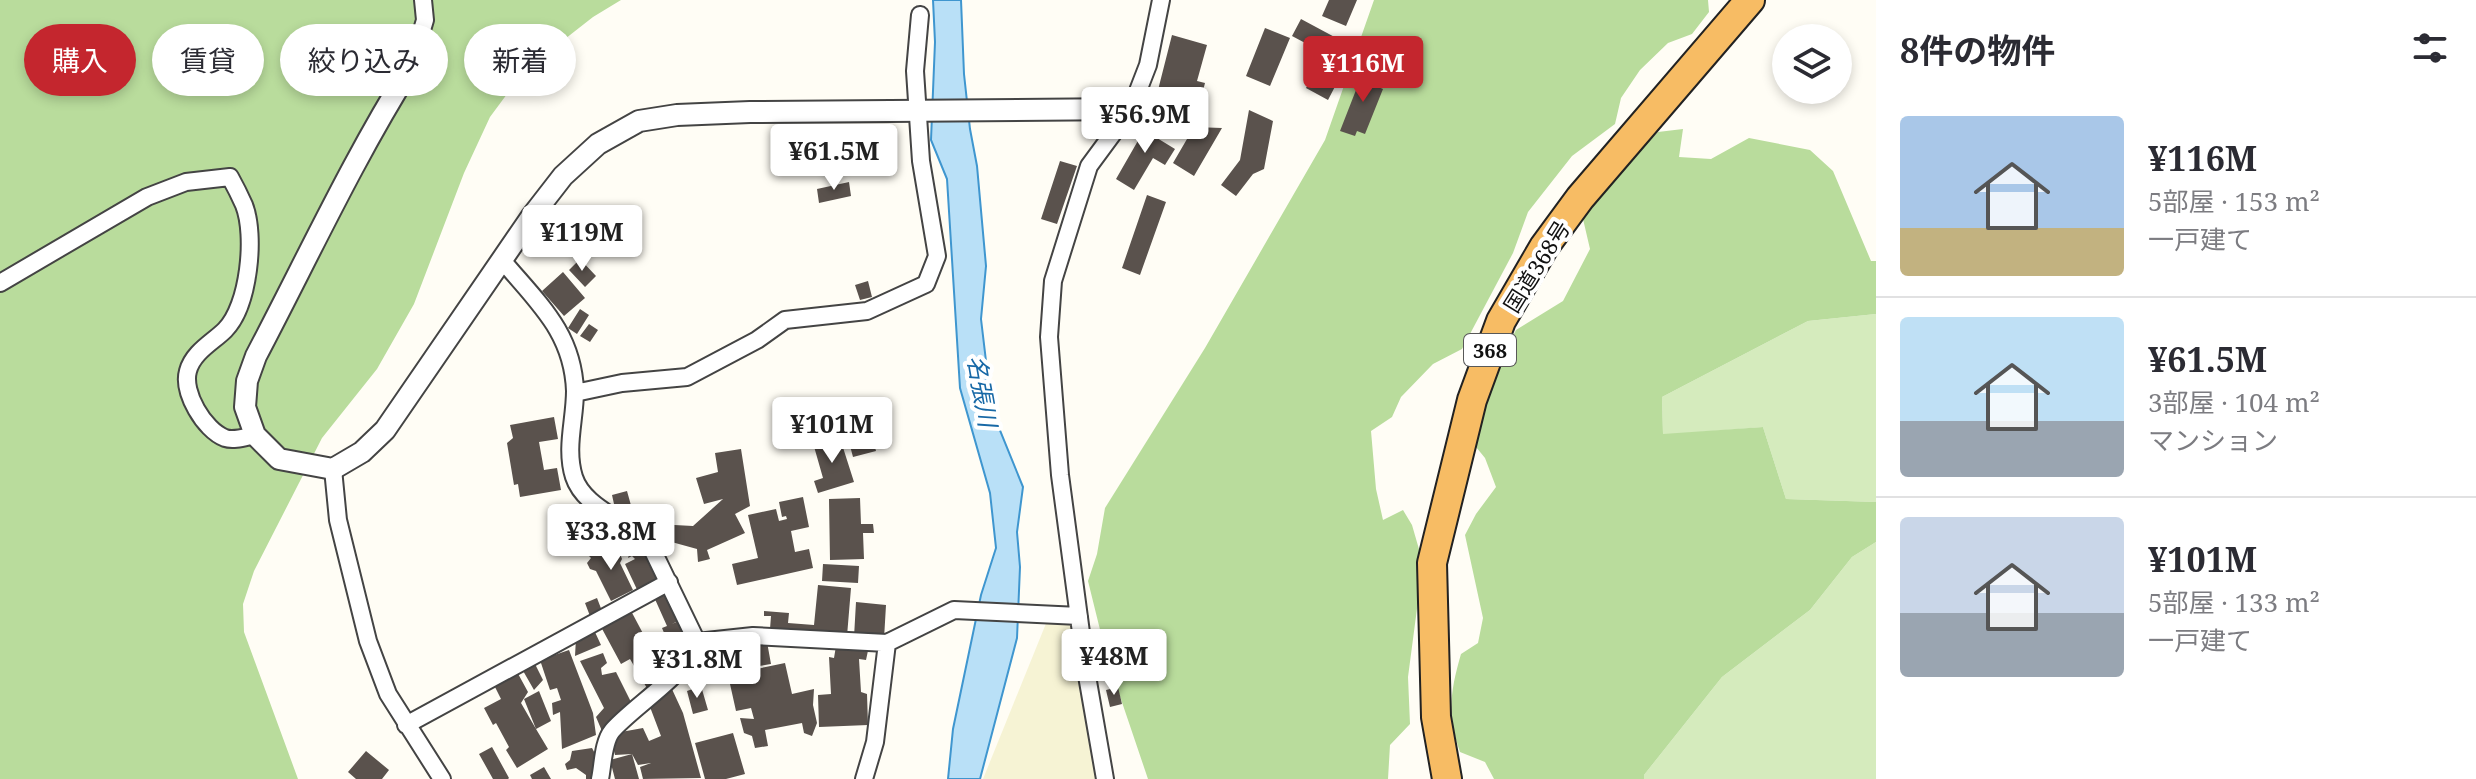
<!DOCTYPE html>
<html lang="ja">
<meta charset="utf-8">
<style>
body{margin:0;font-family:"Noto Serif","Noto Sans JP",serif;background:#f2f2f3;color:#2b2b33;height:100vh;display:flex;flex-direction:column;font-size:30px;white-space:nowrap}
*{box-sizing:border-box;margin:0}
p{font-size:26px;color:#7c7c81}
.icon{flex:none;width:44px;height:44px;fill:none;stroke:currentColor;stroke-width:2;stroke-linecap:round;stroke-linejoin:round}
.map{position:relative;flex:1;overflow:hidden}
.drawer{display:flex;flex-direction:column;background:#fff;width:600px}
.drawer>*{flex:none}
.guide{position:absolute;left:24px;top:24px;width:760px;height:72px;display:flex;gap:16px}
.fabs{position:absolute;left:1772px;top:24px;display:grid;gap:16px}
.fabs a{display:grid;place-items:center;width:80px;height:80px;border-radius:50%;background:#fff;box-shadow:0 4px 12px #0003;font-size:40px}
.price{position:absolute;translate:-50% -68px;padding:0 18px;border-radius:8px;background:#fff;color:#222;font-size:26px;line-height:52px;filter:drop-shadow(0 2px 4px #0008)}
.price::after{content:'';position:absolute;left:50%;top:48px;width:24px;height:18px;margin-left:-12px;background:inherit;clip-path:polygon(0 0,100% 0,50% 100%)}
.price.selected{background:#c4262e;color:#fff}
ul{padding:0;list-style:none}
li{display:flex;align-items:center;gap:24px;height:200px;padding:0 24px}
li+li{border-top:2px solid #e1e1e2}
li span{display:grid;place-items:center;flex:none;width:224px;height:160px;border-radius:8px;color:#555}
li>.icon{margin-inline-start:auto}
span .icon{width:96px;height:96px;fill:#fffc;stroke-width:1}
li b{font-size:34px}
h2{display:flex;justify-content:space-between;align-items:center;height:96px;padding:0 24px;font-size:34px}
.chip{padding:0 28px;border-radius:36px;background:#fff;box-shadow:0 4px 12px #0003;font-size:28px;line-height:72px}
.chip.selected{background:#c4262e;color:#fff}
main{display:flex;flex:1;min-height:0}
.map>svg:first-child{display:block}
.farmland{fill:#f6f3d4}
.green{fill:#d5ebbd}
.forest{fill:#b9dc9c}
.water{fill:#b9e0f7;stroke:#3f96cf;stroke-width:2}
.building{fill:#5a524d}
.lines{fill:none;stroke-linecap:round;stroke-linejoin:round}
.minor-casing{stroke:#444;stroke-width:20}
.tertiary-casing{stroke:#444;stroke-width:24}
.trunk-casing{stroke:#222;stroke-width:32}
.minor{stroke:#fff;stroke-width:16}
.tertiary{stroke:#fff;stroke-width:20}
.trunk{stroke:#f7bc64;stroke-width:28}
.labels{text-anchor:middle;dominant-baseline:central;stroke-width:8;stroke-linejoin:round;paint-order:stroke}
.shield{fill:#fff;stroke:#585858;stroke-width:2}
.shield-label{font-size:20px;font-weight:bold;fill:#111}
.street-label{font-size:22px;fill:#111;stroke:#fff}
.water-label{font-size:24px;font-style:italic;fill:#1768a6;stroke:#fff}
</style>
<main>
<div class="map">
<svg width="1876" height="779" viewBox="0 0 1876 779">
<rect width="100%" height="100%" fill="#fffdf5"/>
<path class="farmland" d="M1080,616L1101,779H983L1047,621Z"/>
<path class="green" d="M1876,314V502L1786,499L1763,427L1663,435L1662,397L1808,321Z
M1876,542V779H1644V775L1722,677L1810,610L1852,557Z"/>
<path class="forest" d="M0,0H621L593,17L524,71L490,117L464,173L414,304L377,369L322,438L254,571L243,604L244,632L298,779H0Z
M1374,0H1708L1709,12L1692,34L1668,43L1640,70L1621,98L1615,124L1572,156L1528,212L1513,253L1462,349L1433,364L1401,397L1392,417L1371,431L1376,489L1383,520L1403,510L1412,525L1423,563L1408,677L1410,724L1390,745L1388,779H1148L1107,658L1088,581L1097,554L1105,508L1205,348L1325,140Z
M1683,129L1679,157L1711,159L1749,138L1810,150L1833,171L1871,261H1876V314L1808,321L1662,397L1663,434L1763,427L1786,499L1876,502V542L1852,557L1810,610L1722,677L1644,775V779H1494L1485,762L1460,752C1447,715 1450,692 1461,654L1478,643L1483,618L1465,535L1476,514L1496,487L1485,458L1476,447L1478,402L1516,330L1563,301L1590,249L1583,219L1628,162L1658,132Z"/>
<path class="water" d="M933,0H961L964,74L970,129L977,166L986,266L981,319L986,361V396L1023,487L1017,532L1020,567L1017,638L980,779H948L953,729L981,595L996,548L990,493L960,388L947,179L931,140L935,42Z"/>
<path class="building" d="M1329,0H1357L1346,26L1322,16Z
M1301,19L1355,48L1328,100L1306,88L1324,53L1292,36Z
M1265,28L1290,38L1270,86L1246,76Z
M1172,35L1207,45L1197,81L1205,83L1196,118L1164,110L1169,93L1158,90Z
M1365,67L1381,73L1376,86L1383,89L1365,134L1357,131L1355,136L1340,131Z
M1249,110L1273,121L1264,169L1253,174L1236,196L1221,185L1240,160Z
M1151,118L1164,126L1157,138L1175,149L1165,165L1153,158L1134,190L1116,179Z
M1194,127L1222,128L1194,176L1173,163Z
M835,136L842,170L811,176L805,142Z
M1060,161L1077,166L1057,224L1041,219Z
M849,182L851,196L819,203L817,189Z
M1147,195L1166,202L1140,275L1122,268Z
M580,259L596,276L585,287L569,270Z
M563,272L585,298L564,316L542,291Z
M868,281L872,297L860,300L855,285Z
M580,309L589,315L577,334L568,328Z
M589,324L598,330L590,342L580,336Z
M554,417L558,439L539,442L544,470L557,468L561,490L520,497L518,484L514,485L507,443L513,438L510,425Z
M839,435L854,482L818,493L814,481L823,478L813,443Z
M872,436L876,451L853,457L849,442Z
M741,449L750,506L735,514L745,533L707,550L710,559L698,562L697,549L668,541L659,545L656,538V524L693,526L723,499L704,504L696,478L718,472L715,453Z
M627,491L632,509L616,513L612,495Z
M803,497L809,527L791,531L795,552L809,549L813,568L737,585L732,564L758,558L748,515L776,509L779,521L787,519L786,516L782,517L779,502Z
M860,498L861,524H873L874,533H863L864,559L830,560L829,499Z
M638,534L666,577L641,598L625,564L635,559L632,556L628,558L632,545L629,539Z
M616,543L622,559L620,563L633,590L611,601L596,571L590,569L587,563L591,558L589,556Z
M823,564L859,566L858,583L822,581Z
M818,585L851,588L847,636L770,629L771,616H764V611L789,613L788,623L814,625Z
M672,589L685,617L672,624L685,618L697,647L684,652L682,648L672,652L662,628L667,626L654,597Z
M597,598L602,611L590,616L585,603Z
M856,602L886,605L884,639L854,637Z
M630,609L664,673L658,676L661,682L648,690L630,659L621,664L600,625Z
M594,630L601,645L575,656L576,638Z
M837,640L869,646L866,660L859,659L861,692L867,694L868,725L819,727L818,695L831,694L829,657L834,658Z
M767,642L771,664L740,669L739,651L755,650L753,644Z
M569,650L593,713L596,735L562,749L560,712L553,715L552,703L561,700L557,688L550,690L540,660Z
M603,653L607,663L601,668L602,675L616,672L631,702L620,724L602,731L596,717L604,708L580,661Z
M534,662L543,680L534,690L522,669Z
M785,663L792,694L814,689L813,705L817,723L812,736L804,733L802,723L765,730L768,746L755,748L752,736L744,733L740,718L754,719L751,708L736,711L728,675Z
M516,670L528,692L521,703L536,729L524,699L539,691L551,721L536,729L548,749L517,768L506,750L509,747L496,723L493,725L484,708L501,699L493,683Z
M701,686L708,710L693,714L687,691Z
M671,687L683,713L701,778L643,779L640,767L651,763L638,765L632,754L615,755L610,734L643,728L649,741L661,736L650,707Z
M1118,687L1122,704L1110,707L1106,690Z
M733,733L745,774L726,779H705L695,743Z
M492,747L509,778L508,779H493L479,754Z
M592,748L600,763L597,779H586V775L576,768L567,770L565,764L570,760L572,751Z
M366,751L389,770L382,779H356L348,772Z
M632,754L639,779H615L610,760Z
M544,767L551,779H532L530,775Z"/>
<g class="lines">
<defs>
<path id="minor" d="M411,67L425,20L423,0
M502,260C537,302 573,332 575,391C575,420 565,448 574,477C585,511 634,521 653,551L697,642C692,670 631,708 612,731C603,742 603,765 600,779
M0,283L147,197L186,182L230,177C235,186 240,196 244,205C256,235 249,306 225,330C213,342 193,352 188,371C182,392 204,430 225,438C234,441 245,437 255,435
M575,393L622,383L687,377L757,340L785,320L867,311L926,284L937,256L921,161L915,71L920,15
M333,469L338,520L368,641L388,694L442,779
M697,642L753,636L887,643L954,610L1079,616
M406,725L669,582
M864,779L875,742L887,643
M1105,779L1086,670L1060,475L1049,337L1053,281L1089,166L1131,109L1148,65L1161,0"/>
<path id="tertiary" d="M411,67C353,159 307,259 256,356L247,381L245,407L255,435L279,459L333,469L362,452L385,430L532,216L563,176L598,144L639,121L677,115L750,112L1131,109"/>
<path id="trunk" d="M1447,779L1436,717L1432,563L1472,400L1501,321L1544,247L1580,198L1750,0"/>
</defs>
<use href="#minor" class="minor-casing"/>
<use href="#tertiary" class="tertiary-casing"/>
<use href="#trunk" class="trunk-casing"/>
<use href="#minor" class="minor"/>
<use href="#tertiary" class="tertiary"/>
<use href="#trunk" class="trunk"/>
</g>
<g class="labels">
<rect class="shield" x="1464" y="334" width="52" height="32" rx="6"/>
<g class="shield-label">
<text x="1490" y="350">368</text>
</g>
<g class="street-label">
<text transform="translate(1536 266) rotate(-58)">国道368号</text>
</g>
<g class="water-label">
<text transform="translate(983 391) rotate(80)">名張川</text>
</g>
</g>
</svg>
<div class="fabs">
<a><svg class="icon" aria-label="layers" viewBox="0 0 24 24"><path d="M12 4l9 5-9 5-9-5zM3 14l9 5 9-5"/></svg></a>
</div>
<b class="price selected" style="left:1363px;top:104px">¥116M</b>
<b class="price" style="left:1145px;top:155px">¥56.9M</b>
<b class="price" style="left:834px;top:192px">¥61.5M</b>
<b class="price" style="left:582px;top:273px">¥119M</b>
<b class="price" style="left:832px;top:465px">¥101M</b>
<b class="price" style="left:611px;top:572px">¥33.8M</b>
<b class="price" style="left:1114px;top:697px">¥48M</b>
<b class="price" style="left:697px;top:700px">¥31.8M</b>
<div class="guide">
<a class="chip selected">購入</a>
<a class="chip">賃貸</a>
<a class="chip">絞り込み</a>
<a class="chip">新着</a>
</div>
</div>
<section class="drawer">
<h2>8件の物件<svg class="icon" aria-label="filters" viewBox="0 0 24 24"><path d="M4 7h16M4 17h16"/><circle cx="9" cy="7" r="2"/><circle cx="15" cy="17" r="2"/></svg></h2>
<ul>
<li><span style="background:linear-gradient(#a9c7e8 70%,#c2b280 0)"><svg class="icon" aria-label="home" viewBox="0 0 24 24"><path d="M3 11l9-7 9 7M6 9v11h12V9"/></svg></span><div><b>¥116M</b><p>5部屋 · 153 m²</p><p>一戸建て</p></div></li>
<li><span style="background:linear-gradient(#bfe0f5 65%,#9aa5b1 0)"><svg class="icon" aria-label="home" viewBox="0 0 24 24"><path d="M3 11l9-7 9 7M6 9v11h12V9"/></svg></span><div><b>¥61.5M</b><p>3部屋 · 104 m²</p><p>マンション</p></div></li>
<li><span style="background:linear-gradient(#c9d6e8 60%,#9aa5b1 0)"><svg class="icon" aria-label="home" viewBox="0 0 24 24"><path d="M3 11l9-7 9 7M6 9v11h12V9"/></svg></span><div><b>¥101M</b><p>5部屋 · 133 m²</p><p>一戸建て</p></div></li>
</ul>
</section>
</main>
